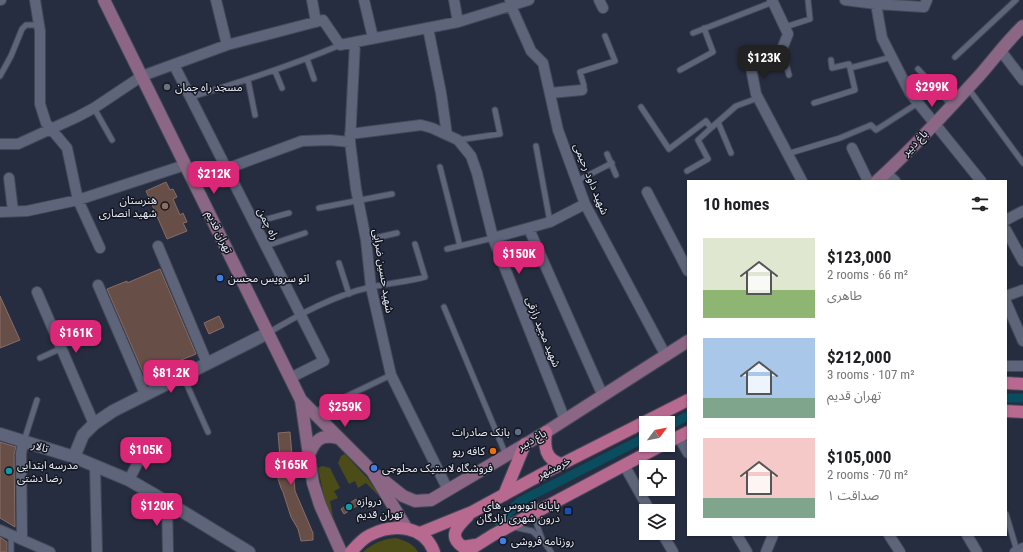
<!DOCTYPE html>
<meta charset="utf-8">
<style>
body{margin:0;font-family:"Roboto Condensed","Noto Sans Arabic",sans-serif;background:#f2f2f2;color:#202124;height:100vh;display:flex;flex-direction:column;font-size:15px;white-space:nowrap}
*{box-sizing:border-box;margin:0}
p{font-size:13px;color:#757577}
.icon{flex:none;width:22px;height:22px;fill:none;stroke:currentColor;stroke-width:2;stroke-linecap:round;stroke-linejoin:round}
.map{position:relative;flex:1;overflow:hidden}
.side{position:absolute;left:687px;top:180px;width:320px;height:356px;display:flex;flex-direction:column;background:#fff;border-radius:0px;box-shadow:0 1px 3px #0004}
.side>*{flex:none}
.needle{width:26px;rotate:58deg}
.buttons{position:absolute;left:639px;top:416px;display:grid;gap:8px}
.buttons a{display:grid;place-items:center;width:36px;height:36px;border-radius:0px;background:#fff;box-shadow:0 1px 3px #0004;font-size:20px}
.price{position:absolute;translate:-50% -34px;padding:0 9px;border-radius:8px;background:#db2777;color:#fff;font-size:13px;line-height:26px;filter:drop-shadow(0 1px 2px #0008)}
.price::after{content:'';position:absolute;left:50%;top:24px;width:12px;height:9px;margin-left:-6px;background:inherit;clip-path:polygon(0 0,100% 0,50% 100%)}
.price.active{background:#222;color:#fff}
ul{padding:0;list-style:none}
li{display:flex;align-items:center;gap:12px;height:100px;padding:0 16px}
li span{display:grid;place-items:center;flex:none;width:112px;height:80px;border-radius:0px;color:#555}
li>.icon{margin-inline-start:auto}
span .icon{width:48px;height:48px;fill:#fffc;stroke-width:1}
li b{font-size:17px}
h2{display:flex;justify-content:space-between;align-items:center;height:48px;padding:0 16px;font-size:17px}
.map>svg:first-child{display:block}
.green{fill:#4b4c18}
.lines{fill:none;stroke-linecap:round;stroke-linejoin:round}
.canal{stroke:#094d5f;stroke-width:9}
.building{fill:#674e47;stroke:#886d66}
.service-casing{stroke:#444959;stroke-width:7}
.minor-casing{stroke:#444959;stroke-width:12}
.tertiary-casing{stroke:#444959;stroke-width:14}
.secondary-casing{stroke:#444959;stroke-width:14}
.primary-casing{stroke:#444959;stroke-width:14}
.service{stroke:#5e657b;stroke-width:5}
.minor{stroke:#5e657b;stroke-width:10}
.tertiary{stroke:#5e657b;stroke-width:12}
.secondary{stroke:#8b6785;stroke-width:12}
.primary{stroke:#b8698f;stroke-width:12}
.worship-dot{fill:#6b7280;stroke:#13161f;stroke-width:1.5}
.education-dot{fill:#8d6e63;stroke:#13161f;stroke-width:1.5}
.shop-dot{fill:#3f7fe0;stroke:#13161f;stroke-width:1.5}
.service-dot{fill:#5c6f8a;stroke:#13161f;stroke-width:1.5}
.food-dot{fill:#e8710a;stroke:#13161f;stroke-width:1.5}
.culture-dot{fill:#0f9aa8;stroke:#13161f;stroke-width:1.5}
.transit-dot{fill:#1a4fb4;stroke:#13161f;stroke-width:1.5}
.labels{text-anchor:middle;dominant-baseline:central;stroke-width:3;stroke-linejoin:round;paint-order:stroke}
.poi-label{font-size:11px;fill:#e8ecf9;stroke:#13161f;text-anchor:start}
.street-label{font-size:11px;fill:#e8ecf9;stroke:#13161f}
</style>
<div class="map">
<svg width="1023" height="552" viewBox="0 0 1023 552">
<rect width="100%" height="100%" fill="#272d40"/>
<path class="green" d="M345,454L368,479L381,498L366,483L358,488L355,481L349,484L338,463L341,456Z
M322,466L330,468L340,488L334,491L338,498L330,501L334,522L325,501L318,468Z
M396,538C405,541 413,543 418,552H363C373,543 383,539 396,538Z"/>
<g class="lines">
<path class="canal" d="M1006,398H1023
M668,426L688,416
M499,523L519,502L646,437"/>
</g>
<path class="building" d="M166,182L170,190L173,189L177,197L173,199L180,215L183,213L187,222L183,223L187,231L167,239L146,191Z
M160,269L196,354L164,367L167,373L149,381L146,379L107,289L127,281V283Z
M0,296L20,340L0,348Z
M219,316L224,327L209,334L204,323Z
M290,432L295,491L313,533V540L301,541L298,529L291,517L283,492L281,488L271,457H280L278,433Z
M0,442L16,447L14,454L15,527L0,518Z
M356,499L358,505L344,514L341,509Z
M0,537L7,542V552H0Z"/>
<g class="lines">
<defs>
<path id="service" d="M785,27L810,19L808,0
M693,33L773,2
M782,49L789,75
M955,57L1016,0
M307,59L314,79
M850,68L892,57
M918,69L951,105
M680,70L713,52L704,28
M275,71L282,88
M0,76L11,56L22,29L26,25H39
M248,80L255,115
M968,88L1023,163
M582,90L584,86L580,72L615,61L605,36
M191,97C241,82 291,66 340,45
M814,103L855,90L849,64L832,68L831,60
M641,107L669,149L706,121L711,128L736,106L758,98
M94,108L112,140
M718,122L731,153
M458,140L500,134L495,110
M536,146L550,222
M607,154L616,175
M787,154L840,138L871,125L876,130L918,103
M440,167L460,246
M687,171L708,159L698,140L711,128
M577,181L612,163
M319,208L392,194
M253,223L289,213
M366,240L397,233
M266,246L305,233
M447,249L493,238
M339,263L349,294
M444,307L506,455
M268,333C300,314 335,295 371,287C389,283 407,282 425,277L415,244
M40,358L62,348
M183,376L208,432
M314,412L391,375
M24,441L37,400
M541,512L537,525L542,539
M1006,514L1017,551
M514,527L532,531L544,542L551,552
M11,535V552"/>
<path id="minor" d="M0,0H1
M35,0L40,31V104L46,123L67,148L78,200L100,248
M216,0L227,45
M312,0L316,22
M364,0L373,38
M454,0L458,22
M510,0L511,6L531,51L543,63L558,130L585,204L666,356
M599,0L603,8
M772,0L788,34L782,49L750,63L756,94L802,181
M845,0L876,4L924,7L927,0
M876,4L882,38L910,93L981,181
M428,28L441,93L447,135
M355,42L350,142L356,189L366,240L371,287L391,375L448,490
M1001,51L1023,80
M174,65L324,361L290,378
M550,93L582,90
M350,134L421,125L432,128L458,140L471,156L477,173L493,238L565,420
M0,144H18L77,117L94,108L142,76L227,45L323,20L340,45L458,22L529,0
M852,148L868,181
M226,169L302,141L330,140L350,142
M886,173L895,181
M9,178L13,211
M647,192L688,271
M0,212L27,211L78,200L185,165
M1006,220L1023,211
M529,229L603,396
M1006,230L1023,261
M493,238L550,222L585,204
M158,246L207,363
M98,285L145,394
M37,292L94,424
M1006,296L1023,290
M1006,302L1023,341
M1006,366H1023
M678,436L688,453
M624,465L650,511
M95,466L97,552
M129,480L143,452
M167,502L168,552
M0,530L50,552
M662,533L673,552
M737,535L747,552
M889,535L900,552
M967,535L977,552
M22,540L21,454L23,442
M766,552L773,535
M1015,552L1023,548"/>
<path id="tertiary" d="M0,434L74,457L129,480L167,502L249,552
M74,457L83,435L94,424L113,411L268,333"/>
<path id="secondary" d="M104,0L301,400L372,471L407,529
M877,181C913,148 946,112 979,76C994,59 1007,41 1023,26
M301,400L313,483L320,505L341,552
M309,455C315,439 322,434 338,438
M378,476L403,496L415,501L431,500L546,432L688,341"/>
<path id="primary" d="M1006,383L1023,384
M1006,411L1023,412
M546,432C544,447 545,459 561,464
M668,442L688,432
M504,495L525,444
M468,516C458,526 447,536 463,547L475,545
M420,533L472,512L544,473L688,400
M351,552C357,545 362,539 370,535C393,523 424,525 434,552
M466,552L493,535L662,445"/>
</defs>
<use href="#service" class="service-casing"/>
<use href="#minor" class="minor-casing"/>
<use href="#tertiary" class="tertiary-casing"/>
<use href="#secondary" class="secondary-casing"/>
<use href="#primary" class="primary-casing"/>
<use href="#service" class="service"/>
<use href="#minor" class="minor"/>
<use href="#tertiary" class="tertiary"/>
<use href="#secondary" class="secondary"/>
<use href="#primary" class="primary"/>
</g>
<circle class="worship-dot" cx="167" cy="87" r="4"/>
<circle class="education-dot" cx="165" cy="206" r="4"/>
<g class="shop-dot">
<circle cx="220" cy="278" r="4"/>
<circle cx="374" cy="468" r="4"/>
<circle cx="503" cy="541" r="4"/>
</g>
<circle class="service-dot" cx="518" cy="432" r="4"/>
<circle class="food-dot" cx="493" cy="451" r="4"/>
<g class="culture-dot">
<circle cx="9" cy="471" r="4"/>
<circle cx="349" cy="507" r="4"/>
</g>
<rect class="transit-dot" x="564" y="507" width="8" height="8" rx="2"/>
<g class="labels">
<g class="poi-label">
<text x="175" y="87">مسجد راه چمان</text>
<text x="157" y="200" text-anchor="end">هنرستان<tspan x="157" dy="13">شهید انصاری</tspan></text>
<text x="228" y="278">اتو سرویس محسن</text>
<text x="510" y="432" text-anchor="end">بانک صادرات</text>
<text x="485" y="451" text-anchor="end">کافه ریو</text>
<text x="17" y="465">مدرسه ابتدایی<tspan x="17" dy="13">رضا دشتی</tspan></text>
<text x="382" y="468">فروشگاه لاستیک محلوجی</text>
<text x="357" y="501">دروازه<tspan x="357" dy="13">تهران قدیم</tspan></text>
<text x="560" y="505" text-anchor="end">پایانه اتوبوس های<tspan x="560" dy="13">درون شهری آزادگان</tspan></text>
<text x="511" y="541">روزنامه فروشی</text>
</g>
<g class="street-label">
<text transform="translate(915 143) rotate(-46)">باغ دبیر</text>
<text transform="translate(591 179) rotate(68)">شهید داود رحیمی</text>
<text transform="translate(268 224) rotate(63)">راه چمن</text>
<text transform="translate(219 232) rotate(64)">تهران قدیم</text>
<text transform="translate(383 271) rotate(81)">شهید حسین ضرابی</text>
<text transform="translate(543 332) rotate(68)">شهید مجید رازقی</text>
<text transform="translate(532 440) rotate(-30)">باغ دبیر</text>
<text transform="translate(40 447) rotate(16)">تالار</text>
<text transform="translate(554 468) rotate(-27)">خرمشهر</text>
</g>
</g>
</svg>
<div class="buttons">
<a><svg class="needle" viewBox="-14 -14 28 28"><path d="M0-13l5 13h-10z" fill="#e53935"/><path d="M0 13l5-13h-10z" fill="#757577"/></svg></a>
<a><svg class="icon" aria-label="locate" viewBox="0 0 24 24"><circle cx="12" cy="12" r="6"/><path d="M12 2v4M12 18v4M2 12h4M18 12h4"/></svg></a>
<a><svg class="icon" aria-label="layers" viewBox="0 0 24 24"><path d="M12 4l9 5-9 5-9-5zM3 14l9 5 9-5"/></svg></a>
</div>
<b class="price active" style="left:764px;top:79px">$123K</b>
<b class="price" style="left:932px;top:108px">$299K</b>
<b class="price" style="left:214px;top:195px">$212K</b>
<b class="price" style="left:519px;top:275px">$150K</b>
<b class="price" style="left:76px;top:354px">$161K</b>
<b class="price" style="left:171px;top:394px">$81.2K</b>
<b class="price" style="left:345px;top:428px">$259K</b>
<b class="price" style="left:146px;top:471px">$105K</b>
<b class="price" style="left:291px;top:486px">$165K</b>
<b class="price" style="left:157px;top:527px">$120K</b>
<section class="side">
<h2>10 homes<svg class="icon" aria-label="filters" viewBox="0 0 24 24"><path d="M4 7h16M4 17h16"/><circle cx="9" cy="7" r="2"/><circle cx="15" cy="17" r="2"/></svg></h2>
<ul>
<li><span style="background:linear-gradient(#dfe7d0 65%,#8fb573 0)"><svg class="icon" aria-label="home" viewBox="0 0 24 24"><path d="M3 11l9-7 9 7M6 9v11h12V9"/></svg></span><div><b>$123,000</b><p>2 rooms · 66 m²</p><p>طاهری</p></div></li>
<li><span style="background:linear-gradient(#a9c7e8 75%,#7fa58c 0)"><svg class="icon" aria-label="home" viewBox="0 0 24 24"><path d="M3 11l9-7 9 7M6 9v11h12V9"/></svg></span><div><b>$212,000</b><p>3 rooms · 107 m²</p><p>تهران قدیم</p></div></li>
<li><span style="background:linear-gradient(#f6c9c9 75%,#7fa58c 0)"><svg class="icon" aria-label="home" viewBox="0 0 24 24"><path d="M3 11l9-7 9 7M6 9v11h12V9"/></svg></span><div><b>$105,000</b><p>2 rooms · 70 m²</p><p>صداقت ۱</p></div></li>
</ul>
</section>
</div>
